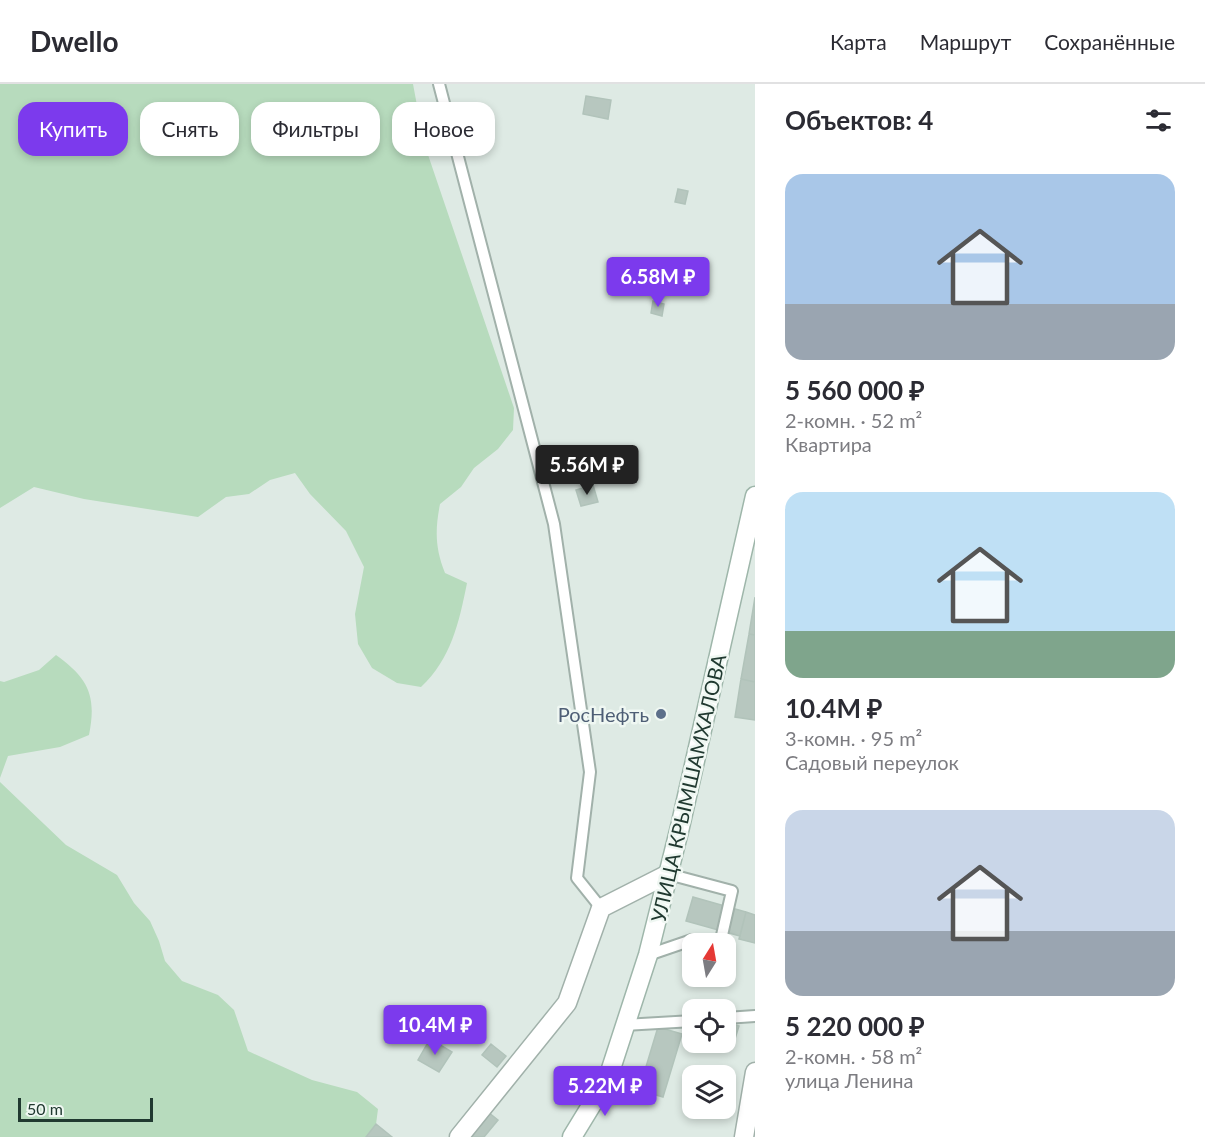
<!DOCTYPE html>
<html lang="ru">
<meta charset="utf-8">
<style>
body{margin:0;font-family:Lato,sans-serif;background:#f2f2f3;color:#2b2b33;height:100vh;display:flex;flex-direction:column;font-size:22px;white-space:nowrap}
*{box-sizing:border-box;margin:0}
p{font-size:20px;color:#7c7c81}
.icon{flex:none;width:33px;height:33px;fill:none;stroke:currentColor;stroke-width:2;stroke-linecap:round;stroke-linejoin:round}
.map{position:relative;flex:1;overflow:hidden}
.sheet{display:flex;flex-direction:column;background:#fff;width:450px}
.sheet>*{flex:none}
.guide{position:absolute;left:18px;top:18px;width:570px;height:54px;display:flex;gap:12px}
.needle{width:39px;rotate:11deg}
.controls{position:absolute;left:682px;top:849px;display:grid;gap:12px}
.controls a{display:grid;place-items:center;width:54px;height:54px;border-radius:12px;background:#fff;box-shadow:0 3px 9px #0003;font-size:30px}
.scale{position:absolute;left:18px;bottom:15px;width:135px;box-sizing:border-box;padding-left:6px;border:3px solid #203930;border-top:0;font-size:16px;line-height:21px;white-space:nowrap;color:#203930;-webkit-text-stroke:4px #eff7f2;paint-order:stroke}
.price{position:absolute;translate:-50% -51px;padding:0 14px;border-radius:6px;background:#7c3aed;color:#fff;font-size:20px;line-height:39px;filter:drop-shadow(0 2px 3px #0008)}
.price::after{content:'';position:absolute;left:50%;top:36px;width:18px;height:14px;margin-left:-9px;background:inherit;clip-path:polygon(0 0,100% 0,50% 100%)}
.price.selected{background:#222;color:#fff}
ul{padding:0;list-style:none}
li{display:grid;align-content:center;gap:12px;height:318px;padding:0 30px}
li span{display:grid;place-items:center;height:186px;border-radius:18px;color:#555}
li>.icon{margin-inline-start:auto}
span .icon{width:108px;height:108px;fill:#fffc;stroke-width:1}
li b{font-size:26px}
h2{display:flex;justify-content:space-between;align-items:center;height:72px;padding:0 30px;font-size:26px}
.chip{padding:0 21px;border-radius:18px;background:#fff;box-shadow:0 3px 9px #0003;font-size:21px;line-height:54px}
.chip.selected{background:#7c3aed;color:#fff}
header{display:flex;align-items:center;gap:36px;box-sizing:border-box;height:84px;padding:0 30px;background:#fff;border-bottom:2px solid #e1e1e2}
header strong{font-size:28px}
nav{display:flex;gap:33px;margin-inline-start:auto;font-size:21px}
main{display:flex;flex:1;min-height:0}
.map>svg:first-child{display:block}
.green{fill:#b7dbbd}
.building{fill:#b7c7bf;stroke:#b1c3ba;stroke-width:1.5}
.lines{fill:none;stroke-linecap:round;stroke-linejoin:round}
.lane-casing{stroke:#a1b1aa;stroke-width:14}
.street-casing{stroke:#a1b1aa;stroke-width:21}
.secondary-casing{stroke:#9eb6aa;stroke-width:21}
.lane{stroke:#fff;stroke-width:10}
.street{stroke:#fff;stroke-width:18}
.secondary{stroke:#fff;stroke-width:18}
.service-dot{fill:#5c6f8a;stroke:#eff7f2;stroke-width:2}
.labels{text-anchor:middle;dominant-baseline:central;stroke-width:5;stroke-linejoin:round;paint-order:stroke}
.service-label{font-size:20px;fill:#4e5e75;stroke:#eff7f2;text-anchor:end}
.street-label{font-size:20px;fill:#203930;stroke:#eff7f2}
</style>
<header>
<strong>Dwello</strong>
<nav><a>Карта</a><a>Маршрут</a><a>Сохранённые</a></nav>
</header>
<main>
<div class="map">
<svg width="755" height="1053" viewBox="0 0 755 1053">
<rect width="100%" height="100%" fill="#deeae4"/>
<path class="green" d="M0,0H413L424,59L514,324L513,346L498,365L474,384L461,403L440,420C435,446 435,464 445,489L467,499C459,539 451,575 421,603L397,599L372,584L358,560L355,530L364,483L346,447L310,410L295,389L270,396L249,410L226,413L198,433L84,415L34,403L0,424Z
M56,571C88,594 97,611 89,651L60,663L8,672L0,694V597L4,598L39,586Z
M0,698L66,761L117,791L134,819L150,837L159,857L165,877L182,897L218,911L234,926L248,967L312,996L357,1008L378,1025L375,1048L370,1053H0Z"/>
<path class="building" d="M586,12L611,16L608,35L583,30Z
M678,105L688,107L685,120L675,118Z
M653,217L664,220L662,232L651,229Z
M593,401L598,418L581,422L576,406Z
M755,513V551L749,550Z
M749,550L755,551V598L741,595Z
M741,595L755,598V636L735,633Z
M693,813L746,828L740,852L686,837Z
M746,828L755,831V859L739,855Z
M726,938L739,942L734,958L726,955Z
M658,943L682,950L663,1013L639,1006Z
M430,955L452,968L439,988L418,976Z
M491,960L506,972L497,983L482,971Z
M488,1028L498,1036L484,1053H469Z
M376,1040L392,1053H366Z"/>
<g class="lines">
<defs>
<path id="lane" d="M439,0L554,440L590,688L577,794L601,824
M668,790L732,807L720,860
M648,871L692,856L705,860
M726,934L755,932
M624,941L693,937"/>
<path id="street" d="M459,1053L567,919L601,824L668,790
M744,1053L755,988"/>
<path id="secondary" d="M572,1053L608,994L648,871L680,743L755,412"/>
</defs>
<use href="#lane" class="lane-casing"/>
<use href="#street" class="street-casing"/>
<use href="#secondary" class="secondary-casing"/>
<use href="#lane" class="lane"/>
<use href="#street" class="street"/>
<use href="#secondary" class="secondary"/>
</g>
<circle class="service-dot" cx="661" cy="630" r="6"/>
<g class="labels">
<g class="service-label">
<text x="649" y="630">РосНефть</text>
</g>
<g class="street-label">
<text transform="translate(688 704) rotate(-77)">УЛИЦА КРЫМШАМХАЛОВА</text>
</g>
</g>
</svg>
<div class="controls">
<a><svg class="needle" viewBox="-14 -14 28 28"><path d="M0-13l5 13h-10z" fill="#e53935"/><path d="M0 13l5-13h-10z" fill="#7c7c81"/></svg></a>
<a><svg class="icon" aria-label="locate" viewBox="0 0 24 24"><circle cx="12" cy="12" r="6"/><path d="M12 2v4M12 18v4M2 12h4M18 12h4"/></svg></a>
<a><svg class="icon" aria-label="layers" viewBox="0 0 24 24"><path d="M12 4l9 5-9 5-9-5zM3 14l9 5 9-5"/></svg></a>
</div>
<div class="scale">50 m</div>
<b class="price" style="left:658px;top:224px">6.58M ₽</b>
<b class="price selected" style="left:587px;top:412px">5.56M ₽</b>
<b class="price" style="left:435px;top:972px">10.4M ₽</b>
<b class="price" style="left:605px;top:1033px">5.22M ₽</b>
<div class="guide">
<a class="chip selected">Купить</a>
<a class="chip">Снять</a>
<a class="chip">Фильтры</a>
<a class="chip">Новое</a>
</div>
</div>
<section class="sheet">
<h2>Объектов: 4<svg class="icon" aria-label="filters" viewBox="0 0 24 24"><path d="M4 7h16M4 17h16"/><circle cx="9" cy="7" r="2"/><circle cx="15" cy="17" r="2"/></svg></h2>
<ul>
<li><span style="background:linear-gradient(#a9c7e8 70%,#9aa5b1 0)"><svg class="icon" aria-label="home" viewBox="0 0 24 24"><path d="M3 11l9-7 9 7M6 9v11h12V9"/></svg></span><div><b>5 560 000 ₽</b><p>2-комн. · 52 m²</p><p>Квартира</p></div></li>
<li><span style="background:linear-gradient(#bfe0f5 75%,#7fa58c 0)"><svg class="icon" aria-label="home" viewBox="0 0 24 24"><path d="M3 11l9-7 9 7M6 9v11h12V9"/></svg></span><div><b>10.4M ₽</b><p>3-комн. · 95 m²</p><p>Садовый переулок</p></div></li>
<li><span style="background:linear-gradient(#c9d6e8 65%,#9aa5b1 0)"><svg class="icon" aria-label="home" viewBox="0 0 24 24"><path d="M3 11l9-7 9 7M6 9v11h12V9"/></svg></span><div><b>5 220 000 ₽</b><p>2-комн. · 58 m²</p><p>улица Ленина</p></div></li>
</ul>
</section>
</main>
